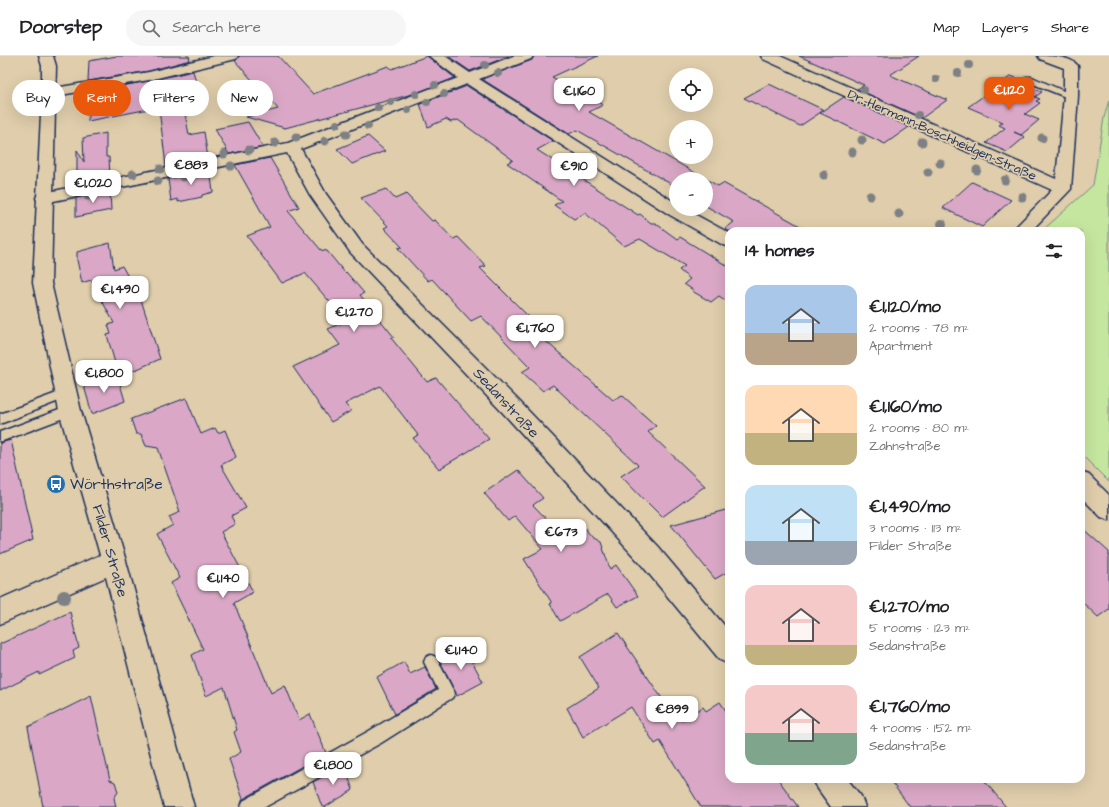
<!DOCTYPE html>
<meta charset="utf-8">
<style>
body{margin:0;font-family:"Architects Daughter",sans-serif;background:#f6f6f6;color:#202124;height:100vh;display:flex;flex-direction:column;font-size:15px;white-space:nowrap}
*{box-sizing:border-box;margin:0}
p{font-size:13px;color:#757577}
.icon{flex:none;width:22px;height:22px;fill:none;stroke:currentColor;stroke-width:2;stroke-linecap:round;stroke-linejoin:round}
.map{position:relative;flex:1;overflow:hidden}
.details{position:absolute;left:725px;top:171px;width:360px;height:556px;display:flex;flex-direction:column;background:#fff;border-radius:12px;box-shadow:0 4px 16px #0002}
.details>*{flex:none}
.banner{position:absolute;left:12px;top:24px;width:380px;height:36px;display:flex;gap:8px}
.controls{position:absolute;left:669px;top:12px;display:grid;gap:8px}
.controls a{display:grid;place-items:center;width:44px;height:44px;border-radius:50%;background:#fff;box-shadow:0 4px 16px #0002;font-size:20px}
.price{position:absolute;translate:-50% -34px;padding:0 9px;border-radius:8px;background:#fff;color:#222;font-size:13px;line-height:26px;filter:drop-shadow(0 1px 2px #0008)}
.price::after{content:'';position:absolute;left:50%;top:24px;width:12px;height:9px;margin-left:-6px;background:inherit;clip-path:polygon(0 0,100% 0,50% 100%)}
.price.on{background:#ea580c;color:#fff}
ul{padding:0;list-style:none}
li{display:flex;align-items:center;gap:12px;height:100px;padding:0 20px}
li span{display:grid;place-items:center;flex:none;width:112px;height:80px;border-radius:12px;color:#555}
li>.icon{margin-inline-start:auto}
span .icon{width:48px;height:48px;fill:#fffc;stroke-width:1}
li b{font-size:17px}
h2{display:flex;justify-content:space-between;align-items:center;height:48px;padding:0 20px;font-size:17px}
.chip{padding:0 14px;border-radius:18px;background:#fff;box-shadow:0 4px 16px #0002;font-size:14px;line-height:36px}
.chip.on{background:#ea580c;color:#fff}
header{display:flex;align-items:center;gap:24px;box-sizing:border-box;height:56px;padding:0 20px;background:#fff;border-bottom:1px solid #e0e0e0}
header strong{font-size:19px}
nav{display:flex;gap:22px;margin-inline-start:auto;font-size:14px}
.search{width:280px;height:36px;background:#f6f6f6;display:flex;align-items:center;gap:10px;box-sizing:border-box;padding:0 14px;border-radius:22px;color:#757577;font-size:15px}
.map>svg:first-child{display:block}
.green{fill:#c5e69e;stroke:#708a7e}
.building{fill:#daa8c6;stroke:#1b2f5e}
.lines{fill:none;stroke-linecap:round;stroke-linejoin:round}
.service-casing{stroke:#1b2f5e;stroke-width:3}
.minor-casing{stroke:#1b2f5e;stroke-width:3}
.tertiary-casing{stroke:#1b2f5e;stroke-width:3}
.service{fill:#dfcdab;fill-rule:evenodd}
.minor{fill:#dfcdab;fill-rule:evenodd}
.tertiary{fill:#dfcdab;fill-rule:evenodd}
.tree{fill:#7d8084}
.labels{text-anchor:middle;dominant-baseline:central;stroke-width:3.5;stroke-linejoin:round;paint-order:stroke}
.far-street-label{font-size:13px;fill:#1b2f5e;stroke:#dfcdab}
.street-label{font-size:15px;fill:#1b2f5e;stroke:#dfcdab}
.poi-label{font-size:15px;fill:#1b2f5e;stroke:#dfcdab;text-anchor:start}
</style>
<header>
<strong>Doorstep</strong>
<div class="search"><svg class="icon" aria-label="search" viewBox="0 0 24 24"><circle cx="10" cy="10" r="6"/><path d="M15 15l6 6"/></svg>Search here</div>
<nav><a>Map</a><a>Layers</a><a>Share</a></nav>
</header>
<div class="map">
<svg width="1109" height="751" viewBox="0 0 1109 751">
<rect width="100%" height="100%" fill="#dfcdab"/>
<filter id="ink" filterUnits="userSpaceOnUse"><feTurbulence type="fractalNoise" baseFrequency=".025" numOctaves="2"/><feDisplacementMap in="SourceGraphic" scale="8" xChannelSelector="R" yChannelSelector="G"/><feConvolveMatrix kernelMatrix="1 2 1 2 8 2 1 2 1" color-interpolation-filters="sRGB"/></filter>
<g filter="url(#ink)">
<path class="green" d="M1109,44V426L1081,398V175H1042L1093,129L1104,62Z"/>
<path class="building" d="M117,0H189L190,4L149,15L88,25L89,5Z
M239,0H278L313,38L388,10L392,13L427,0L455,22L416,37L285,72L246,61L278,53L235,5Z
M448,0H509L470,15Z
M534,0H598L552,21L603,49L589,56L706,123H676V131L577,74L569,78L482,23L532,4Z
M799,0H919L890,19L947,44L922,62L857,33L864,29Z
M193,15L198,33L181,36L189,79L204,76L208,102L166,110L159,53L149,55V53L88,65V36L149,25Z
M1011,20L1024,25L1033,29L1030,31L1042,36L1035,41L1040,43L1036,45L1040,47L1025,58L1039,64L1021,79L1014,76L1025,81L1007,96L986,87L1005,72L999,69L1003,66L968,51Z
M769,28L824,54L800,70L744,42Z
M467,30L553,85L537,94L638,159L640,158L651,167H655L677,183L680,181L729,211V247L719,240L711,246L692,235L693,234L684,228L690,223L679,214L685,210L640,183L624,190L585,157L574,163L554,149L562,145L507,107L513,104L458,64L451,66L446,63L428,71L420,48Z
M844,41L909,71L885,88L820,57Z
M248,66L263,91L229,98L215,73Z
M106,77V101H109L110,122L77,129V94L84,106L83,82Z
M368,80L385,95L352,108L337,93Z
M270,102L299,151L288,155L321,194L327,195L345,217L346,216L364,237L360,239L394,281L391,282L427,326L436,322L489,383L439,413L413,382L418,379L380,330L345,348L351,355L331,366L293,311L340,289L328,273L346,265L305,217L282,227L247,180L270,171L235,109Z
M210,114L213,136L202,139V141L178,146V143L171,145L168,123Z
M706,123L718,130L723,127L809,175H728L725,173L734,166L706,150Z
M972,126L1011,144L982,171L943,152Z
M386,133L395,143L406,138L432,165L435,164L453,183L458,181L486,210L480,212L539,271L533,274L613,344L622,339L656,370L648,376L705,430L662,461L647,446H646L621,420L638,409L553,329L543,335L522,316L530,311L481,260L471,265L432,223L428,225L398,192L402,191L384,172L388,170L361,142Z
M110,135L111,154L76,161V142Z
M110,187L114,213L122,210L131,226L135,225L160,303L119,321L107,279L111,278L108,269L114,267L91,224L82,227L77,204V196Z
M117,318L125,345L92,358L84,330Z
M186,342L201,378L215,372L218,377L225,374L236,401L221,409L246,452L231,460L235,468L221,476L253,536L234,547L271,637L285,629L299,664L310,658L326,697L243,743L229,703L241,696L234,676L237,674L224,631L206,640L192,599L203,593L171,527L180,522L157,478L173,469L169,461L180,456L158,392L146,390L141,378H136L131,363Z
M11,384L33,484L0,498V387Z
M518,414L543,442L533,449L563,480L583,470L592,481L601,486L610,513L616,509L638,540L617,551L608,538L560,565L550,548L552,547L524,503L543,493L515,460L508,465L484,437Z
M729,453V515L715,523L671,469Z
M1081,471L1109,496V553L1098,561L1081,545Z
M70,556L79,592L73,595L75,602L39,619V616L0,635V588Z
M618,577L669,653L673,650L682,664L703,651L706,655L720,646L729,659V723H778L798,751H701L660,685L655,688L631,651L583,681L567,652L599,632L580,601Z
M464,590L483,626L457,640L439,603Z
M404,606L410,618L425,611L436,633L395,658L377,621Z
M91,640L110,724L115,726L118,736L114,742L116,751H43L28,671Z
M344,709L353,734L325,751H322L313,726Z
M889,723H983L1006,751H910Z"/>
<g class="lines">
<defs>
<path id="service" d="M1026,21H1032L1075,40L1071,42H1068L1026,25Z
M65,334L69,335L71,338L69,341L0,368V358Z
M70,350L74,352L76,355L74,358L0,386V376Z
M431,599L436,601L452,632L455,637L452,642L381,687L265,751H241L243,745L369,675L438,634L424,606L426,601Z"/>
<path id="minor" d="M214,0H238L236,3L149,24L49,41L44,40L42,37L44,34L49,33L149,16Z
M429,0H445L470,17L513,0H533L531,3L479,23L676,147V153H685L729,177V191L723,189L670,159L467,28L301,93L326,138L362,188L520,346L658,491L729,575V608L720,604L640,507L504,358L350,196L310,139L287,97L44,147L38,146L36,142L38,138L44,137L288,87L458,22Z
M761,0H780L1056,123L1064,40V12L1040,3L1038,0C1050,0 1071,0 1078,10V40L1071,133L1031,175H1012L1052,134L763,3Z
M1081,416L1089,419L1109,439V464L1101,461L1081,441Z
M813,723H847L861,740L865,751H831L818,733Z"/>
<path id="tertiary" d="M39,0H53L56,10L51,227L81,355L126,505L194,751H164L106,521L0,568V543L100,499L59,355L33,227L42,37V10Z"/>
</defs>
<use href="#service" class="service-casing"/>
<use href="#minor" class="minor-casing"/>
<use href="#tertiary" class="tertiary-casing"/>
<use href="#service" class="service"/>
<use href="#minor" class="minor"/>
<use href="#tertiary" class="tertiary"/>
</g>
<g class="tree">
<circle cx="485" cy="9" r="4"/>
<circle cx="969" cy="9" r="4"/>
<circle cx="498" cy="17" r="4"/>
<circle cx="958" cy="17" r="4"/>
<circle cx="936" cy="23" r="4"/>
<circle cx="435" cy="29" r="4"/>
<circle cx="864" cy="34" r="4"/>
<circle cx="416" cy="38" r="4"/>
<circle cx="444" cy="38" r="4"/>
<circle cx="391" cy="46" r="4"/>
<circle cx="427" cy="46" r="4"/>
<circle cx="378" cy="52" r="4"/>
<circle cx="408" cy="54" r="4"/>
<circle cx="918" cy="59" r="4"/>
<circle cx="337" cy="68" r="4"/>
<circle cx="368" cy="70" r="4"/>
<circle cx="346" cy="78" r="4.5"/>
<circle cx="296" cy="81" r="4.5"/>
<circle cx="1042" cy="82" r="4.5"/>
<circle cx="862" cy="84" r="4.5"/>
<circle cx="325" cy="85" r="4.5"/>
<circle cx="922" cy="86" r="4.5"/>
<circle cx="275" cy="87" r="4.5"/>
<circle cx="249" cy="94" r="4.5"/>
<circle cx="852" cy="96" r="4.5"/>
<circle cx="224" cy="98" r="4.5"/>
<circle cx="204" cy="104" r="4.5"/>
<circle cx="940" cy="107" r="4.5"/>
<circle cx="185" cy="108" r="4.5"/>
<circle cx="231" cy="110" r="4.5"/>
<circle cx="160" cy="113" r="4.5"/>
<circle cx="977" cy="114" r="4.5"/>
<circle cx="928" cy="116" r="4.5"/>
<circle cx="133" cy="118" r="4.5"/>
<circle cx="824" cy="119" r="4.5"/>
<circle cx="183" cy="121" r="4.5"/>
<circle cx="107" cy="124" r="4.5"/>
<circle cx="1005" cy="124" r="4.5"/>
<circle cx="158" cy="125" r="4.5"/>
<circle cx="85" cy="128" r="4.5"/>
<circle cx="88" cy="140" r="4.5"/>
<circle cx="870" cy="140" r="4.5"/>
<circle cx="1022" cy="141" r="4.5"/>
<circle cx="899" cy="158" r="4.5"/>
<circle cx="942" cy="168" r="5"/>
<circle cx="64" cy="541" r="7"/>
</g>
</g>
<defs>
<symbol id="bus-disc" viewBox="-11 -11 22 22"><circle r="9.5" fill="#1f6fb2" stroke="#dfcdab"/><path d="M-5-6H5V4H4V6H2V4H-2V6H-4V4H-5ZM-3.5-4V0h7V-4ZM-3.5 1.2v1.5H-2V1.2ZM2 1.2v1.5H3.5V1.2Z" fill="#fff"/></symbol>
</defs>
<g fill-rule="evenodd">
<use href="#bus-disc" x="45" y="417" width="22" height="22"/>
</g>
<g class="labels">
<g class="far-street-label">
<text transform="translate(942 79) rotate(24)">Dr.-Hermann-Boschheidgen-Straße</text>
</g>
<g class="street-label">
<text transform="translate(506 347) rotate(47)">Sedanstraße</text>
<text transform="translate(110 495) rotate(74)">Filder Straße</text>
</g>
<g class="poi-label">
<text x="70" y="428">Wörthstraße</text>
</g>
</g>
</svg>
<div class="controls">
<a><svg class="icon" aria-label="locate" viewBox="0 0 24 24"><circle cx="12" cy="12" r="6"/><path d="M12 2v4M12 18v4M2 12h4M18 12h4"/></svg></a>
<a>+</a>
<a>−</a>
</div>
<b class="price on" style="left:1009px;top:55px">€1,120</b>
<b class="price" style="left:579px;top:56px">€1,160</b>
<b class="price" style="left:191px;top:130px">€883</b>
<b class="price" style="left:574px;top:131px">€910</b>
<b class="price" style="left:93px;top:148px">€1,020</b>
<b class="price" style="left:120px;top:254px">€1,490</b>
<b class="price" style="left:354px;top:277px">€1,270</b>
<b class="price" style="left:535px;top:293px">€1,760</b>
<b class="price" style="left:104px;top:338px">€1,800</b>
<b class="price" style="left:561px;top:497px">€673</b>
<b class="price" style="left:223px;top:543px">€1,140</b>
<b class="price" style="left:461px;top:615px">€1,140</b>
<b class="price" style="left:672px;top:674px">€899</b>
<b class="price" style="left:333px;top:730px">€1,800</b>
<div class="banner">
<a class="chip">Buy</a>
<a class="chip on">Rent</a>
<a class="chip">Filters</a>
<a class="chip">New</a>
</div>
<section class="details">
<h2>14 homes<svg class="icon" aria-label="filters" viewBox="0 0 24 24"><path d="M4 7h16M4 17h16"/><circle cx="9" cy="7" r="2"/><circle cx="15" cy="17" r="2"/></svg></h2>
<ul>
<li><span style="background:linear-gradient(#a9c7e8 60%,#b9a48a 0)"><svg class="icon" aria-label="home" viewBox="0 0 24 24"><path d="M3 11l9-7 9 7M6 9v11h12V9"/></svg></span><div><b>€1,120/mo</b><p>2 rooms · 78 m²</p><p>Apartment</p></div></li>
<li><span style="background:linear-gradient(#ffd9b3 60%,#c2b280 0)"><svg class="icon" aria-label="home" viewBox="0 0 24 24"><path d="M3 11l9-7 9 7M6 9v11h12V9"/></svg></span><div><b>€1,160/mo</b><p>2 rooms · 80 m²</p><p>Zahnstraße</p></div></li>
<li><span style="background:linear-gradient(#bfe0f5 70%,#9aa5b1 0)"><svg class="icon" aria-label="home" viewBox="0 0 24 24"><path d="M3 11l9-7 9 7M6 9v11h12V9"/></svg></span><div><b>€1,490/mo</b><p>3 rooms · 113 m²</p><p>Filder Straße</p></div></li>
<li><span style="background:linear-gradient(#f6c9c9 75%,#c2b280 0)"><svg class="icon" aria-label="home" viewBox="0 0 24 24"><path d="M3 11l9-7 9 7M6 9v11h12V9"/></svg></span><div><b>€1,270/mo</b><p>5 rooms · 123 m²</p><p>Sedanstraße</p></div></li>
<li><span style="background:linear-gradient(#f6c9c9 60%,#7fa58c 0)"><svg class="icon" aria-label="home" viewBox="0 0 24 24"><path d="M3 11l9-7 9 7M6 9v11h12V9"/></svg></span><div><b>€1,760/mo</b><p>4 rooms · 152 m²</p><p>Sedanstraße</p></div></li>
</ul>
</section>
</div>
